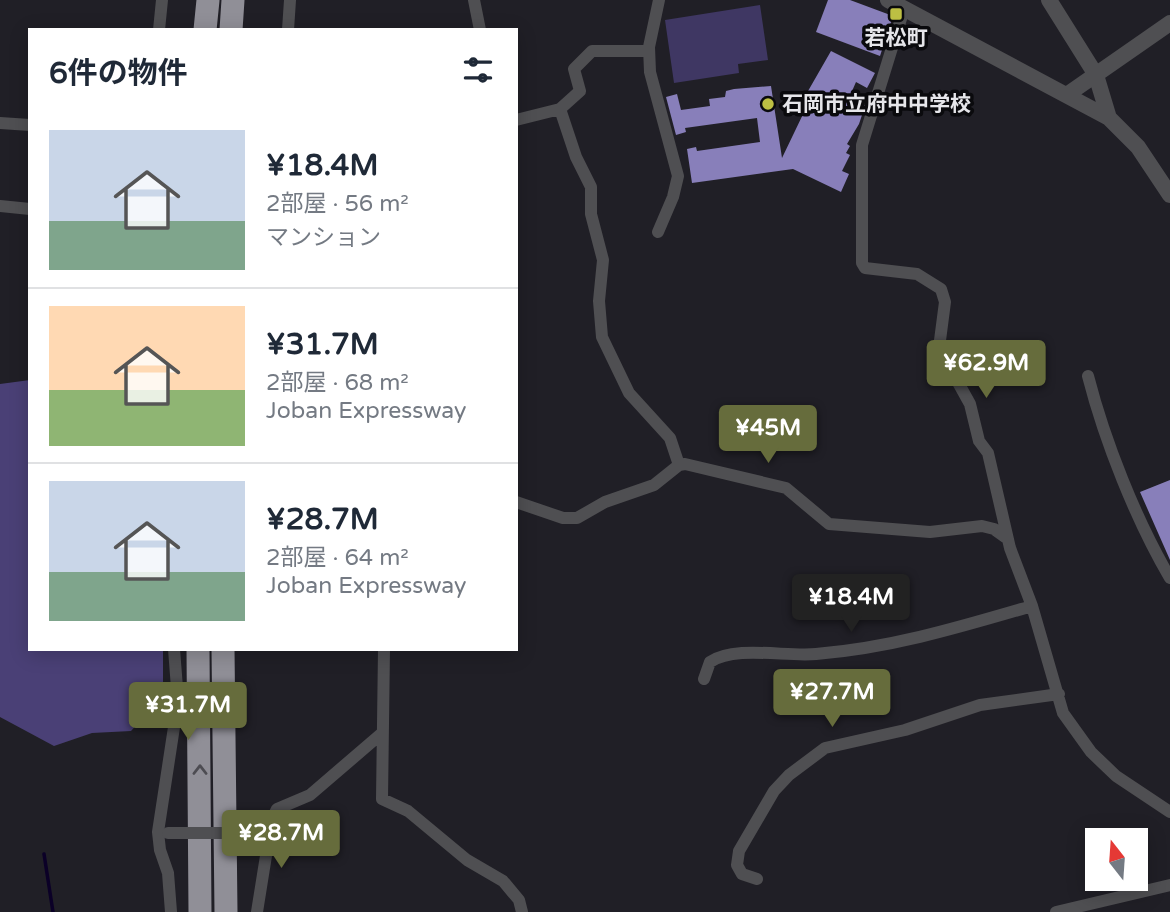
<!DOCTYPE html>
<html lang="ja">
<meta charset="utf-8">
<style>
body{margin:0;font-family:"Varela Round","Noto Sans JP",sans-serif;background:#f6f6f7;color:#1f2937;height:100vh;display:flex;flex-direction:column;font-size:26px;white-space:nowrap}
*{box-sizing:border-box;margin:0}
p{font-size:23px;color:#747a83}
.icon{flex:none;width:38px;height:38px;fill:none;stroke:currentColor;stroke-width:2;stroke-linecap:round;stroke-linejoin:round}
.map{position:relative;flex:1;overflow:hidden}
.panel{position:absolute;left:28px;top:28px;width:490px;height:623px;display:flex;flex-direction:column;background:#fff;border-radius:0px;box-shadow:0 4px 18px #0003}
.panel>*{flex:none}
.needle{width:46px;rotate:343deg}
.buttons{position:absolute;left:1085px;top:828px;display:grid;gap:14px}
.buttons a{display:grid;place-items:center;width:63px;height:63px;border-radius:0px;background:#fff;box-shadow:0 4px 18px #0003;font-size:35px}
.price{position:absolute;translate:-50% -60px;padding:0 16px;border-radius:7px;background:#666c3c;color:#fff;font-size:23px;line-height:46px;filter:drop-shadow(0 2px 4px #0008)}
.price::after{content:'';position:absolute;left:50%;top:42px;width:21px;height:16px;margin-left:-10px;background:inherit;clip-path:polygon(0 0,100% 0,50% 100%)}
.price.selected{background:#222;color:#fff}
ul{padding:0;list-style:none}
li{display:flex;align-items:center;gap:21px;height:175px;padding:0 21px}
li+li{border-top:2px solid #e0e1e3}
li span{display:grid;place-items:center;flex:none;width:196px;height:140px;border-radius:0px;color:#555}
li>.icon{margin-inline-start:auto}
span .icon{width:84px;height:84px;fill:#fffc;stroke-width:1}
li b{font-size:30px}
h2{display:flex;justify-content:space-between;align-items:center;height:84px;padding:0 21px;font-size:30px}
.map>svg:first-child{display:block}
.green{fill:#3f3763}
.forest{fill:#4a4076}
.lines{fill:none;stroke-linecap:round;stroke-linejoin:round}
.stream{stroke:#0b0027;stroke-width:3.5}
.building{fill:#887fba}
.minor{stroke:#4f4f52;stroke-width:12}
.tertiary{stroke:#4f4f52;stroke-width:16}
.motorway{stroke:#908f97;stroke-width:23}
.minor-bridge{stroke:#4f4f52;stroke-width:12}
.oneway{stroke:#4d4c52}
.poi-dot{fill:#bdbf43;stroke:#0a0a0d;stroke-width:2.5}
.labels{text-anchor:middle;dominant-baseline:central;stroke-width:7;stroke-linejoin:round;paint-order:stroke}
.poi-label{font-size:21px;font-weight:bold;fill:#e6e6ea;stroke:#0a0a0d}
</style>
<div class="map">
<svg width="1170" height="912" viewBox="0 0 1170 912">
<rect width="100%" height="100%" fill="#201f26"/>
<path class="green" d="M760,5L768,60L738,64L739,73L674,83L665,20Z"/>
<path class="forest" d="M30,380V649H163V696L131,731L92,733L54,746L0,717V384Z"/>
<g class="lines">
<path class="stream" d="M44,854L53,912"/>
</g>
<path class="building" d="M828,0H850L893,16L880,56L816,32Z
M831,51L875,73L867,88L856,82L849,98L865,106L859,124L847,144L850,146L846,153L850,155L842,171L849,174L841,192L793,169L692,183L687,149L696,147L697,151L760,142L757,118L685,128L686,132L676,135L666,97L677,94L681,110L710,106L709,99L725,97L726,91L734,89L771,86L782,158L806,108L800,105Z
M1170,480V560L1140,492Z"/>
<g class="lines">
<path class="minor" d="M474,0L480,30
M904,9L862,145V263L865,268L917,274L941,289L945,302L939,348L970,404L979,441L988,453L1010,548L1032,606L1063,713L1091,752L1116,776L1170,812
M159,30L162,0
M288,30L290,0
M560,109L576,157L591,187V214L603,260L599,301L602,337L629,393L670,438L679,465
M516,120L560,109L580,91L574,69L592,51H649
M0,123L30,125
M0,206L30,209
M658,232L673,197L678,176L650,72L649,47L659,0
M1088,376C1105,442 1136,520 1170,578
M516,502L563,518H577L605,502L654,485L679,465L685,464L786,488L829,524L930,532L982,526L994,529L1008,539
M384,649L382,799L408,811L467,860L503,881L519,900L522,912
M704,679L710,662C735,645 786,657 816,654C891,648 960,627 1032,606
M757,879L742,874L737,865L739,851L774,791L789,775L825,748L905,730L980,705L1059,694
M171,912L168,873L160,850L158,832L178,701L174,649
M257,912L269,837L267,829L277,809L310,795L381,734
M1056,912L1170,885"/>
<path class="tertiary" d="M888,0L1109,118L1138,147L1170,195
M1049,0L1096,75L1109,118
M1068,94L1170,23"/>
<path class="motorway" d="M205,30L208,0
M231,30L233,0
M198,649L200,912
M223,649L226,912"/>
<path class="minor-bridge" d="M168,833H260"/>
</g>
<defs><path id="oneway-chevron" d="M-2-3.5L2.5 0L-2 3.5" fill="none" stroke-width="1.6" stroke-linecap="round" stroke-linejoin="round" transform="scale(1.75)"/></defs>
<use class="oneway" href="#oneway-chevron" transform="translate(200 770) rotate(-90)"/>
<g class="poi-dot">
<rect x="889" y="7" width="14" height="14" rx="3.5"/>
<circle cx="768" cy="104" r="7"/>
</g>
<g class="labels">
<g class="poi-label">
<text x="896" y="38">若松町</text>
<text x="782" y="104" text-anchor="start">石岡市立府中中学校</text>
</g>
</g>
</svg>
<div class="buttons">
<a><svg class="needle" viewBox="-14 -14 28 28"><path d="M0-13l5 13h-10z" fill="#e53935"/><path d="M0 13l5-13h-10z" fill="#747a83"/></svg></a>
</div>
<b class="price" style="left:986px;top:400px">¥62.9M</b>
<b class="price" style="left:768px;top:465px">¥45M</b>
<b class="price selected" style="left:851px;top:634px">¥18.4M</b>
<b class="price" style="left:832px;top:729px">¥27.7M</b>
<b class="price" style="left:188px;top:742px">¥31.7M</b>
<b class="price" style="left:281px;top:870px">¥28.7M</b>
<section class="panel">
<h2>6件の物件<svg class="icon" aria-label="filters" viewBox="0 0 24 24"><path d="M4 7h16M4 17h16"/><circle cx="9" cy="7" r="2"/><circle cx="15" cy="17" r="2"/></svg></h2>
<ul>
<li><span style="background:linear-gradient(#c9d6e8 65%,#7fa58c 0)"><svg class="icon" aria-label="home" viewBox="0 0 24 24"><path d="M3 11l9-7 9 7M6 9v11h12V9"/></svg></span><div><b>¥18.4M</b><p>2部屋 · 56 m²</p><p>マンション</p></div></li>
<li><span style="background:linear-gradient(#ffd9b3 60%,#8fb573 0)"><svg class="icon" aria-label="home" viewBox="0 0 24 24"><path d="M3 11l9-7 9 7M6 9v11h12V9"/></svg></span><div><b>¥31.7M</b><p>2部屋 · 68 m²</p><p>Joban Expressway</p></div></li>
<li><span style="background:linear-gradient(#c9d6e8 65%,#7fa58c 0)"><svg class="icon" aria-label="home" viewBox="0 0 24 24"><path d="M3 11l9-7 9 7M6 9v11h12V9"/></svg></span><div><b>¥28.7M</b><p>2部屋 · 64 m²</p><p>Joban Expressway</p></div></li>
</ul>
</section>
</div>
